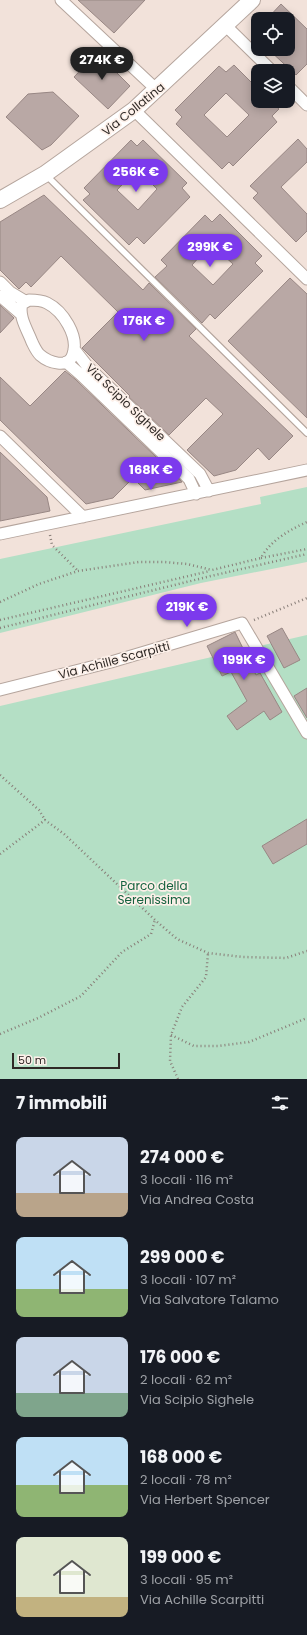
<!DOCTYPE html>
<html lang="it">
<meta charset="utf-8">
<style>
body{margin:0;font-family:Poppins,sans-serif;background:#20242c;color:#f1f3f6;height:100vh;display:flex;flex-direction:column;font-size:15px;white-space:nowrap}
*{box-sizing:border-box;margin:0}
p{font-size:13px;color:#9ea1a6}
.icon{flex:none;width:22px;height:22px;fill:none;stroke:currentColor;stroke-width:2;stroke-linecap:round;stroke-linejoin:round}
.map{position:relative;height:1079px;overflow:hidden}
.panel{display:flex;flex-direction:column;background:#171b24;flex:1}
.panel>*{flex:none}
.fabs{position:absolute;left:251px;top:12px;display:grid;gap:8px}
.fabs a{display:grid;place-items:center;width:44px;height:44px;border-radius:8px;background:#171b24;box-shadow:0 2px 10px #0003;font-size:20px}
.scale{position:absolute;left:12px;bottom:10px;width:108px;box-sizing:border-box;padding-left:4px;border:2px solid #2f2926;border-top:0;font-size:11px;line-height:14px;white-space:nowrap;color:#2f2926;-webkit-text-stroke:3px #fdf0e9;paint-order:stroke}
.price{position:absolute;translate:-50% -34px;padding:0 9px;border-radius:14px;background:#7c3aed;color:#fff;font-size:13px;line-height:26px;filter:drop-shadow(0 1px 2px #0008)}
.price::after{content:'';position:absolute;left:50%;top:24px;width:12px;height:9px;margin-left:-6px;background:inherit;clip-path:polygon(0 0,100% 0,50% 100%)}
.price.selected{background:#222;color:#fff}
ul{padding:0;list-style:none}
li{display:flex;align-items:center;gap:12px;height:100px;padding:0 16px}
li span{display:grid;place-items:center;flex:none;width:112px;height:80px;border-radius:8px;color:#555}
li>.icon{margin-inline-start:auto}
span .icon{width:48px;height:48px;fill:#fffc;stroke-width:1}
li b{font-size:17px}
h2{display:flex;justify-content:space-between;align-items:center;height:48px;padding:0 16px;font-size:17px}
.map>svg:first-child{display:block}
.green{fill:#b4dfc5}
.building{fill:#b9a8a5;stroke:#988784;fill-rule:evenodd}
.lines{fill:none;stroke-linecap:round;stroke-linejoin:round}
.lane-casing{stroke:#b5a59d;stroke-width:8}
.street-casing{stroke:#b5a59d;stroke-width:13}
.secondary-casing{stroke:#b5a59d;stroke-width:18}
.path{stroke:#887e78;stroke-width:2.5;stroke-dasharray:1 3;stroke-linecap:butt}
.lane{stroke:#fff;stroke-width:5.5}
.street{stroke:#fff;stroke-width:11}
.secondary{stroke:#fff;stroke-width:16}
.labels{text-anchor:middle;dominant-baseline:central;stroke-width:3.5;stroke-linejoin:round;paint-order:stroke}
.street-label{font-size:12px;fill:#2f2926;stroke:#fdf0e9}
.park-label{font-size:12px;fill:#15623f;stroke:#fdf0e9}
</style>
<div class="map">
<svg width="307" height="1079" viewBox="0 0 307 1079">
<rect width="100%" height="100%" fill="#f2e2da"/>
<path class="green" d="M307,487V562L201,583L0,633V559L261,504L260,497Z
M307,635V1079H0V706Z"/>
<path class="building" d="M78,0H145L114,33Z
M281,4L307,29V64L296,75L268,49H288V19H267Z
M97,53L130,86L108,109L74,77Z
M234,65L258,89V101H270L279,109L272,116L277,122L233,166L229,162L222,169L176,124L182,117L175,110L219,66L226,72ZM226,93L249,115L227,137L204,115Z
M53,92L79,116L51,145L42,150L6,117L28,94Z
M298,139L307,149V162L281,187L307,214V231L296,242L253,198L258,193L250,186Z
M131,140L137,146L143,140L187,183L182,188L190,197L144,244L137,237L129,245L83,200L90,194L84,188ZM137,169L157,189L138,210L117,190Z
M44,195L143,290L149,283L196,329L189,336L293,436L269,460L258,448L236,470L214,476L187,450L223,414L206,398L169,435L129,397L130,396L82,348L118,312L61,256L31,287L26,282L19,289L0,270V222Z
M220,214L262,256L255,263L263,271L215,319L210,314L202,323L155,277L167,266L161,260L205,215L212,222ZM211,244L233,264L213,285L192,265Z
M290,278L307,294V418L228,341Z
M0,305L14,318L0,333Z
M65,371L75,379L182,482L145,490L133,478L113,498L86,504L0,420V377L30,406Z
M0,452L47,497L50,511L0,521Z
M282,628L300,660L284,668L267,636Z
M235,632L256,675L260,673L282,712L270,720L264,711L237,730L227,716L247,701L231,672L222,676L207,646Z
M307,688V718L294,696Z
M307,819V844L273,864L262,846Z"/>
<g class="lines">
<defs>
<path id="lane" d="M46,175L307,433"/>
<path id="street" d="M61,0L157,90
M226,26L272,71
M288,86L307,105
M134,110L307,279
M0,282L10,292L25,301
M0,296L21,314
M29,300C35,300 41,300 47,303C63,311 79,336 73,354C69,370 48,362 40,355C36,351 34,346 32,342C28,331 18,316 22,304Z
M74,349L88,367L200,474L209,491
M66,362L80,374L189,479L196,494
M0,436L83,517
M0,534L307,470
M0,690L111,662L242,623L307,733"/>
<path id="secondary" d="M0,200L45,174L134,110L252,0"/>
</defs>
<use href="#lane" class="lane-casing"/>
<use href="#street" class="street-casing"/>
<use href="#secondary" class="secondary-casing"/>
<path class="path" d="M50,535L52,545L78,571
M261,558L307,549
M0,602L39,584L78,571L139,562H164L187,564L212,570L261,558C270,541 289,530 307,522
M0,620L210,571
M254,620L307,598
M0,628L211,576L307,554
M0,775L39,810L45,820
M0,854L45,820L64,834L155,920L177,939L208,953L243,957L286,958L307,951
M0,1034L38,1018L81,996L122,952L151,934L155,920
M171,1035L194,1046H218L249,1042L307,1018
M178,1079L170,1061L171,1035L182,1007L206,977L208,953"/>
<use href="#lane" class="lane"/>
<use href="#street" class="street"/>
<use href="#secondary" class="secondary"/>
</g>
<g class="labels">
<g class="street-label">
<text transform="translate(133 109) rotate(-39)">Via Collatina</text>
<text transform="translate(126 402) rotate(44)">Via Scipio Sighele</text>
<text transform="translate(114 660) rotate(-15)">Via Achille Scarpitti</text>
</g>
<g class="park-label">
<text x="154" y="885">Parco della<tspan x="154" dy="14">Serenissima</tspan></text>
</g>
</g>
</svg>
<div class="fabs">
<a><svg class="icon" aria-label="locate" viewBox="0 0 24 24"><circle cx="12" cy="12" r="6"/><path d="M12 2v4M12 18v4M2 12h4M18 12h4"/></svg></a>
<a><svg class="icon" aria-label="layers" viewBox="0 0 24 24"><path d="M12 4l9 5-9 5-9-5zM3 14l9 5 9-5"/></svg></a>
</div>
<div class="scale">50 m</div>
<b class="price selected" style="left:102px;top:81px">274K €</b>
<b class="price" style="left:136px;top:193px">256K €</b>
<b class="price" style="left:210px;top:268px">299K €</b>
<b class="price" style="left:144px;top:342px">176K €</b>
<b class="price" style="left:151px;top:491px">168K €</b>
<b class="price" style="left:187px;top:628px">219K €</b>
<b class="price" style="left:244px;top:681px">199K €</b>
</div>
<section class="panel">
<h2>7 immobili<svg class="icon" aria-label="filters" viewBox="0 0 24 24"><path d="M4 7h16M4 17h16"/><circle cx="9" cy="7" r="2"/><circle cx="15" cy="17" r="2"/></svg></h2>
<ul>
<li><span style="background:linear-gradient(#c9d6e8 70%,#b9a48a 0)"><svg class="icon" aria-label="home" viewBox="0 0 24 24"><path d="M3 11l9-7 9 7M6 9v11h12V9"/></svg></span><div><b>274 000 €</b><p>3 locali · 116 m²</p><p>Via Andrea Costa</p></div></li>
<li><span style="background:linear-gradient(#bfe0f5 65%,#8fb573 0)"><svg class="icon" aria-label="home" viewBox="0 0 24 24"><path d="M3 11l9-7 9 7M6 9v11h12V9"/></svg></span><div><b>299 000 €</b><p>3 locali · 107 m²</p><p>Via Salvatore Talamo</p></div></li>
<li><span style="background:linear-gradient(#c9d6e8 70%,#7fa58c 0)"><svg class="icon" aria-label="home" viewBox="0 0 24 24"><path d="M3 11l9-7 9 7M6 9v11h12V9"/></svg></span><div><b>176 000 €</b><p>2 locali · 62 m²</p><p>Via Scipio Sighele</p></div></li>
<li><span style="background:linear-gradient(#bfe0f5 60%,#8fb573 0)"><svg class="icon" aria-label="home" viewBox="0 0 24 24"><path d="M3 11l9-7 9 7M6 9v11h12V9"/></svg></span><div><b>168 000 €</b><p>2 locali · 78 m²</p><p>Via Herbert Spencer</p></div></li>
<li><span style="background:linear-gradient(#dfe7d0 75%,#c2b280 0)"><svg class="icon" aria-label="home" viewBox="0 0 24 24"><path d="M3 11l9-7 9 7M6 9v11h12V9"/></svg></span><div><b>199 000 €</b><p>3 locali · 95 m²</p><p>Via Achille Scarpitti</p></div></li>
</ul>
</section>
